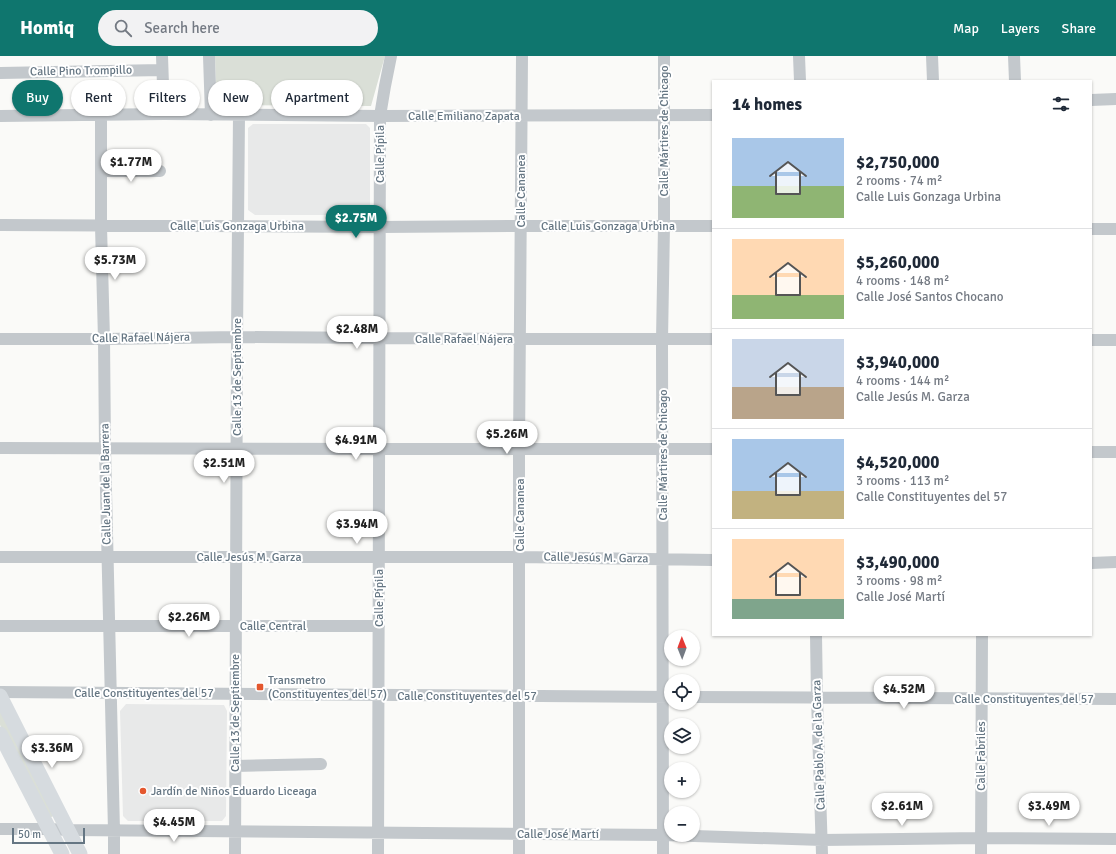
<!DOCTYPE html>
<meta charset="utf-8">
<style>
body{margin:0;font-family:Signika,sans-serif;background:#f2f2f3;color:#1f2937;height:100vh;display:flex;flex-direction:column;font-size:15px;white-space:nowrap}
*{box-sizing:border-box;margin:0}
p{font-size:13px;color:#747a83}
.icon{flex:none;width:22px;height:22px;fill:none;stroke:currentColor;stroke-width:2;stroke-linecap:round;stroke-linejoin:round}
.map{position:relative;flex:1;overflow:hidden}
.drawer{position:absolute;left:712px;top:24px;width:380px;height:556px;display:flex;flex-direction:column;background:#fff;border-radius:0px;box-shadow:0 1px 3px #0004}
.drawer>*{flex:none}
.hud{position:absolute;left:12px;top:24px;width:380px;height:36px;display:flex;gap:8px}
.needle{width:26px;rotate:359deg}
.buttons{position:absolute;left:664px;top:574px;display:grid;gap:8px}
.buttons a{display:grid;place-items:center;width:36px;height:36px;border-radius:50%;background:#fff;box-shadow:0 1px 3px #0004;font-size:20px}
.scale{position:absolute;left:12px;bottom:10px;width:73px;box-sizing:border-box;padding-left:4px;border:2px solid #657683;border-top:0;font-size:11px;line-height:14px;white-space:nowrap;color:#657683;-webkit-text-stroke:3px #fff;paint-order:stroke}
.price{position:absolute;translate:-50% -34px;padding:0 9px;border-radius:14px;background:#fff;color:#222;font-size:13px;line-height:26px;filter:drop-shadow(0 1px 2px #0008)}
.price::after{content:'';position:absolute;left:50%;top:24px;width:12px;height:9px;margin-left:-6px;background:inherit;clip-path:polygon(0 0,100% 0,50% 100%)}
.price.selected{background:#0f766e;color:#fff}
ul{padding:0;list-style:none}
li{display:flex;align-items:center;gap:12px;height:100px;padding:0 20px}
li+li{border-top:1px solid #e0e1e3}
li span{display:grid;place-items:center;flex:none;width:112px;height:80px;border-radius:0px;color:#555}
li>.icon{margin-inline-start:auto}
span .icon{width:48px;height:48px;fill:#fffc;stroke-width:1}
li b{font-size:17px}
h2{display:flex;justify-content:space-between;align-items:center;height:48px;padding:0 20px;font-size:17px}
.chip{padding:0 14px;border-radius:18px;background:#fff;box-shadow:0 1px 3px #0004;font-size:14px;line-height:36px}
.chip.selected{background:#0f766e;color:#fff}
header{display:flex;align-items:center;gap:24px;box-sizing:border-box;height:56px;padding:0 20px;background:#0f766e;color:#fff}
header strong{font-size:19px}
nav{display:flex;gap:22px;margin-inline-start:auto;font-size:14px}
.search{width:280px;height:36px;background:#f2f2f3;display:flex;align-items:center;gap:10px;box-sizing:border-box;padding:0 14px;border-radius:22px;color:#747a83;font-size:15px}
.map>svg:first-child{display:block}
.built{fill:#e8e9e9}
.green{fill:#dadfd7}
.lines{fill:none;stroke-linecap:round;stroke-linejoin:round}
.minor{stroke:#c3c8cc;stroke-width:12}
.major{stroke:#d6dbdf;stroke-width:15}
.poi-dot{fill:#e4572e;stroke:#fff;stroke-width:1.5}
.labels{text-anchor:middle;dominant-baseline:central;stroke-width:4;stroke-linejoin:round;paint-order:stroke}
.street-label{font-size:12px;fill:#657683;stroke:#fff}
.poi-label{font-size:12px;fill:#657683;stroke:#fff;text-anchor:start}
</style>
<header>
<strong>Homiq</strong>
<div class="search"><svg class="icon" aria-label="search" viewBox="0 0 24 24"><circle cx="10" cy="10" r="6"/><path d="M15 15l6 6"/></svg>Search here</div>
<nav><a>Map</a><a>Layers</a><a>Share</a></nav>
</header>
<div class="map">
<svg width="1116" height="798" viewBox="0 0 1116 798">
<rect width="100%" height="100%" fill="#fafaf8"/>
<path class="built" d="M253,68H366L370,72V154L365,159H255L248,154V72Z
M126,648L224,649L227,655L226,760L222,765H128L123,760L120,655Z"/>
<path class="green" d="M215,0H385L371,50L217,49Z
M0,651L54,759L52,761L47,760L0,669Z"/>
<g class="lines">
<path class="minor" d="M162,0L164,58
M209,0L211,59
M799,0L800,25
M932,0L933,25
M1014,0L1015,25
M0,17L162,14
M1091,44L1116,43
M101,58V170L104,283L105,392L114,775V798
M0,60L164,58L380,60L713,59
M101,115H160
M0,169L380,171L521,170H713
M1091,173H1116
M0,283H104L237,281L520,283H713
M1091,284H1116
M0,392L379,393H713
M1091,396H1116
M0,501H520L713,504
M1091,507L1116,506
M0,570H379
M816,579L817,642L822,798
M0,636L671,641
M693,641L1116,643
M235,710L321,708
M0,773H49L69,774L663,779L822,784L981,782L1116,783
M235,798L237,281L239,59
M378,798L380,60L385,30L391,0
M519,798V393L522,0
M663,798L662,284L664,170V0
M981,798L982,579"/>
<path class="major" d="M0,640L80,798
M0,678L62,798"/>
</g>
<g class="poi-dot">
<rect x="256" y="627" width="8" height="8" rx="2"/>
<circle cx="143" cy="735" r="4"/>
</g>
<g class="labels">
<g class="street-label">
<text transform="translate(81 15) rotate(-1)">Calle Pino Trompillo</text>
<text x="464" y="60">Calle Emiliano Zapata</text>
<text transform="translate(664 75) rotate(-90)">Calle Mártires de Chicago</text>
<text transform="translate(380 98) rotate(-90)">Calle Pípila</text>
<text transform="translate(521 135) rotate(-90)">Calle Cananea</text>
<text x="237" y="170">Calle Luis Gonzaga Urbina</text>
<text x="608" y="170">Calle Luis Gonzaga Urbina</text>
<text transform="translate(141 282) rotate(-1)">Calle Rafael Nájera</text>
<text x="464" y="283">Calle Rafael Nájera</text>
<text transform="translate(237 321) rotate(-90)">Calle 13 de Septiembre</text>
<text transform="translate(663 399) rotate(-90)">Calle Mártires de Chicago</text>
<text transform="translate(106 428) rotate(-91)">Calle Juan de la Barrera</text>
<text transform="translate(520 459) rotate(-90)">Calle Cananea</text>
<text x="249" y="501">Calle Jesús M. Garza</text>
<text transform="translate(596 502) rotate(1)">Calle Jesús M. Garza</text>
<text transform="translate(379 542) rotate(-90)">Calle Pípila</text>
<text x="273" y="570">Calle Central</text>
<text x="144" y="637">Calle Constituyentes del 57</text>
<text x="467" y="640">Calle Constituyentes del 57</text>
<text x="1024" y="643">Calle Constituyentes del 57</text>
<text transform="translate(235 657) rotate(-90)">Calle 13 de Septiembre</text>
<text transform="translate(819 689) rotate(-92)">Calle Pablo A. de la Garza</text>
<text transform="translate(981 700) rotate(-90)">Calle Fabriles</text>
<text x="558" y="778">Calle José Martí</text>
</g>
<g class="poi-label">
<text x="268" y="624">Transmetro<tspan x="268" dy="14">(Constituyentes del 57)</tspan></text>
<text x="151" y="735">Jardín de Niños Eduardo Liceaga</text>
</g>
</g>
</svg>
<div class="buttons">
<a><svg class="needle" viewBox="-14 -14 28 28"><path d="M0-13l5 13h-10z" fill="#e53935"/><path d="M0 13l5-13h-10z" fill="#747a83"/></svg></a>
<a><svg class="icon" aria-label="locate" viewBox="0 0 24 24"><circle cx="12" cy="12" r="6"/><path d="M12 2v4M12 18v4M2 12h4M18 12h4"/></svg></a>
<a><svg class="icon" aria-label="layers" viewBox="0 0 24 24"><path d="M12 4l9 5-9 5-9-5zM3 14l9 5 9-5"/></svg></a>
<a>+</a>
<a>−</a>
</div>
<div class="scale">50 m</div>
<b class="price" style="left:131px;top:127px">$1.77M</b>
<b class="price selected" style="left:356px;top:183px">$2.75M</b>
<b class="price" style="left:115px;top:225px">$5.73M</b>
<b class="price" style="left:357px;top:294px">$2.48M</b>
<b class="price" style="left:507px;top:399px">$5.26M</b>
<b class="price" style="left:356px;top:405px">$4.91M</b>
<b class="price" style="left:224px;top:428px">$2.51M</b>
<b class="price" style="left:357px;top:489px">$3.94M</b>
<b class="price" style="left:189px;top:582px">$2.26M</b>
<b class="price" style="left:904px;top:654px">$4.52M</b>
<b class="price" style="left:52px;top:713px">$3.36M</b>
<b class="price" style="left:902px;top:771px">$2.61M</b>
<b class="price" style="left:1049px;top:771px">$3.49M</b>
<b class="price" style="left:174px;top:787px">$4.45M</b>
<div class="hud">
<a class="chip selected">Buy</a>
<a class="chip">Rent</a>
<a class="chip">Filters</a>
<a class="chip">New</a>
<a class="chip">Apartment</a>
</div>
<section class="drawer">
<h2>14 homes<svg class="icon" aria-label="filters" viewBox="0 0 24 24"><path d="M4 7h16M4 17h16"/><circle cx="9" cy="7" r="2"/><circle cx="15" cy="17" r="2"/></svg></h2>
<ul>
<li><span style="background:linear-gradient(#a9c7e8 60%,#8fb573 0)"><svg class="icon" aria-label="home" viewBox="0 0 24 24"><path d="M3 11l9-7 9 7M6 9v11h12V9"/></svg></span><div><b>$2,750,000</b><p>2 rooms · 74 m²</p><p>Calle Luis Gonzaga Urbina</p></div></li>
<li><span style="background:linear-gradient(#ffd9b3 70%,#8fb573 0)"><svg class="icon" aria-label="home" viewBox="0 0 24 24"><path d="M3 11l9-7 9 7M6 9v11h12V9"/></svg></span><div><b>$5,260,000</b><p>4 rooms · 148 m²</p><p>Calle José Santos Chocano</p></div></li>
<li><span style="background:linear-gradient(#c9d6e8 60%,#b9a48a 0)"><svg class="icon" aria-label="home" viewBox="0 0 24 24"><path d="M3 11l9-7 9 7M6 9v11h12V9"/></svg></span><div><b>$3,940,000</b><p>4 rooms · 144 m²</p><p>Calle Jesús M. Garza</p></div></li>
<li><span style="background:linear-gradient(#a9c7e8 65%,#c2b280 0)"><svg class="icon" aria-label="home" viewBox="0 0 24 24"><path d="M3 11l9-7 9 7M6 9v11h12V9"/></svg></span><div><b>$4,520,000</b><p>3 rooms · 113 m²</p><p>Calle Constituyentes del 57</p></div></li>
<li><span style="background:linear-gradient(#ffd9b3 75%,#7fa58c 0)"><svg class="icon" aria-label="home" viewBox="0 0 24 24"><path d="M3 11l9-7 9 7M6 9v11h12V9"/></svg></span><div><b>$3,490,000</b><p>3 rooms · 98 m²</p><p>Calle José Martí</p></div></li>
</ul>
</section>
</div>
